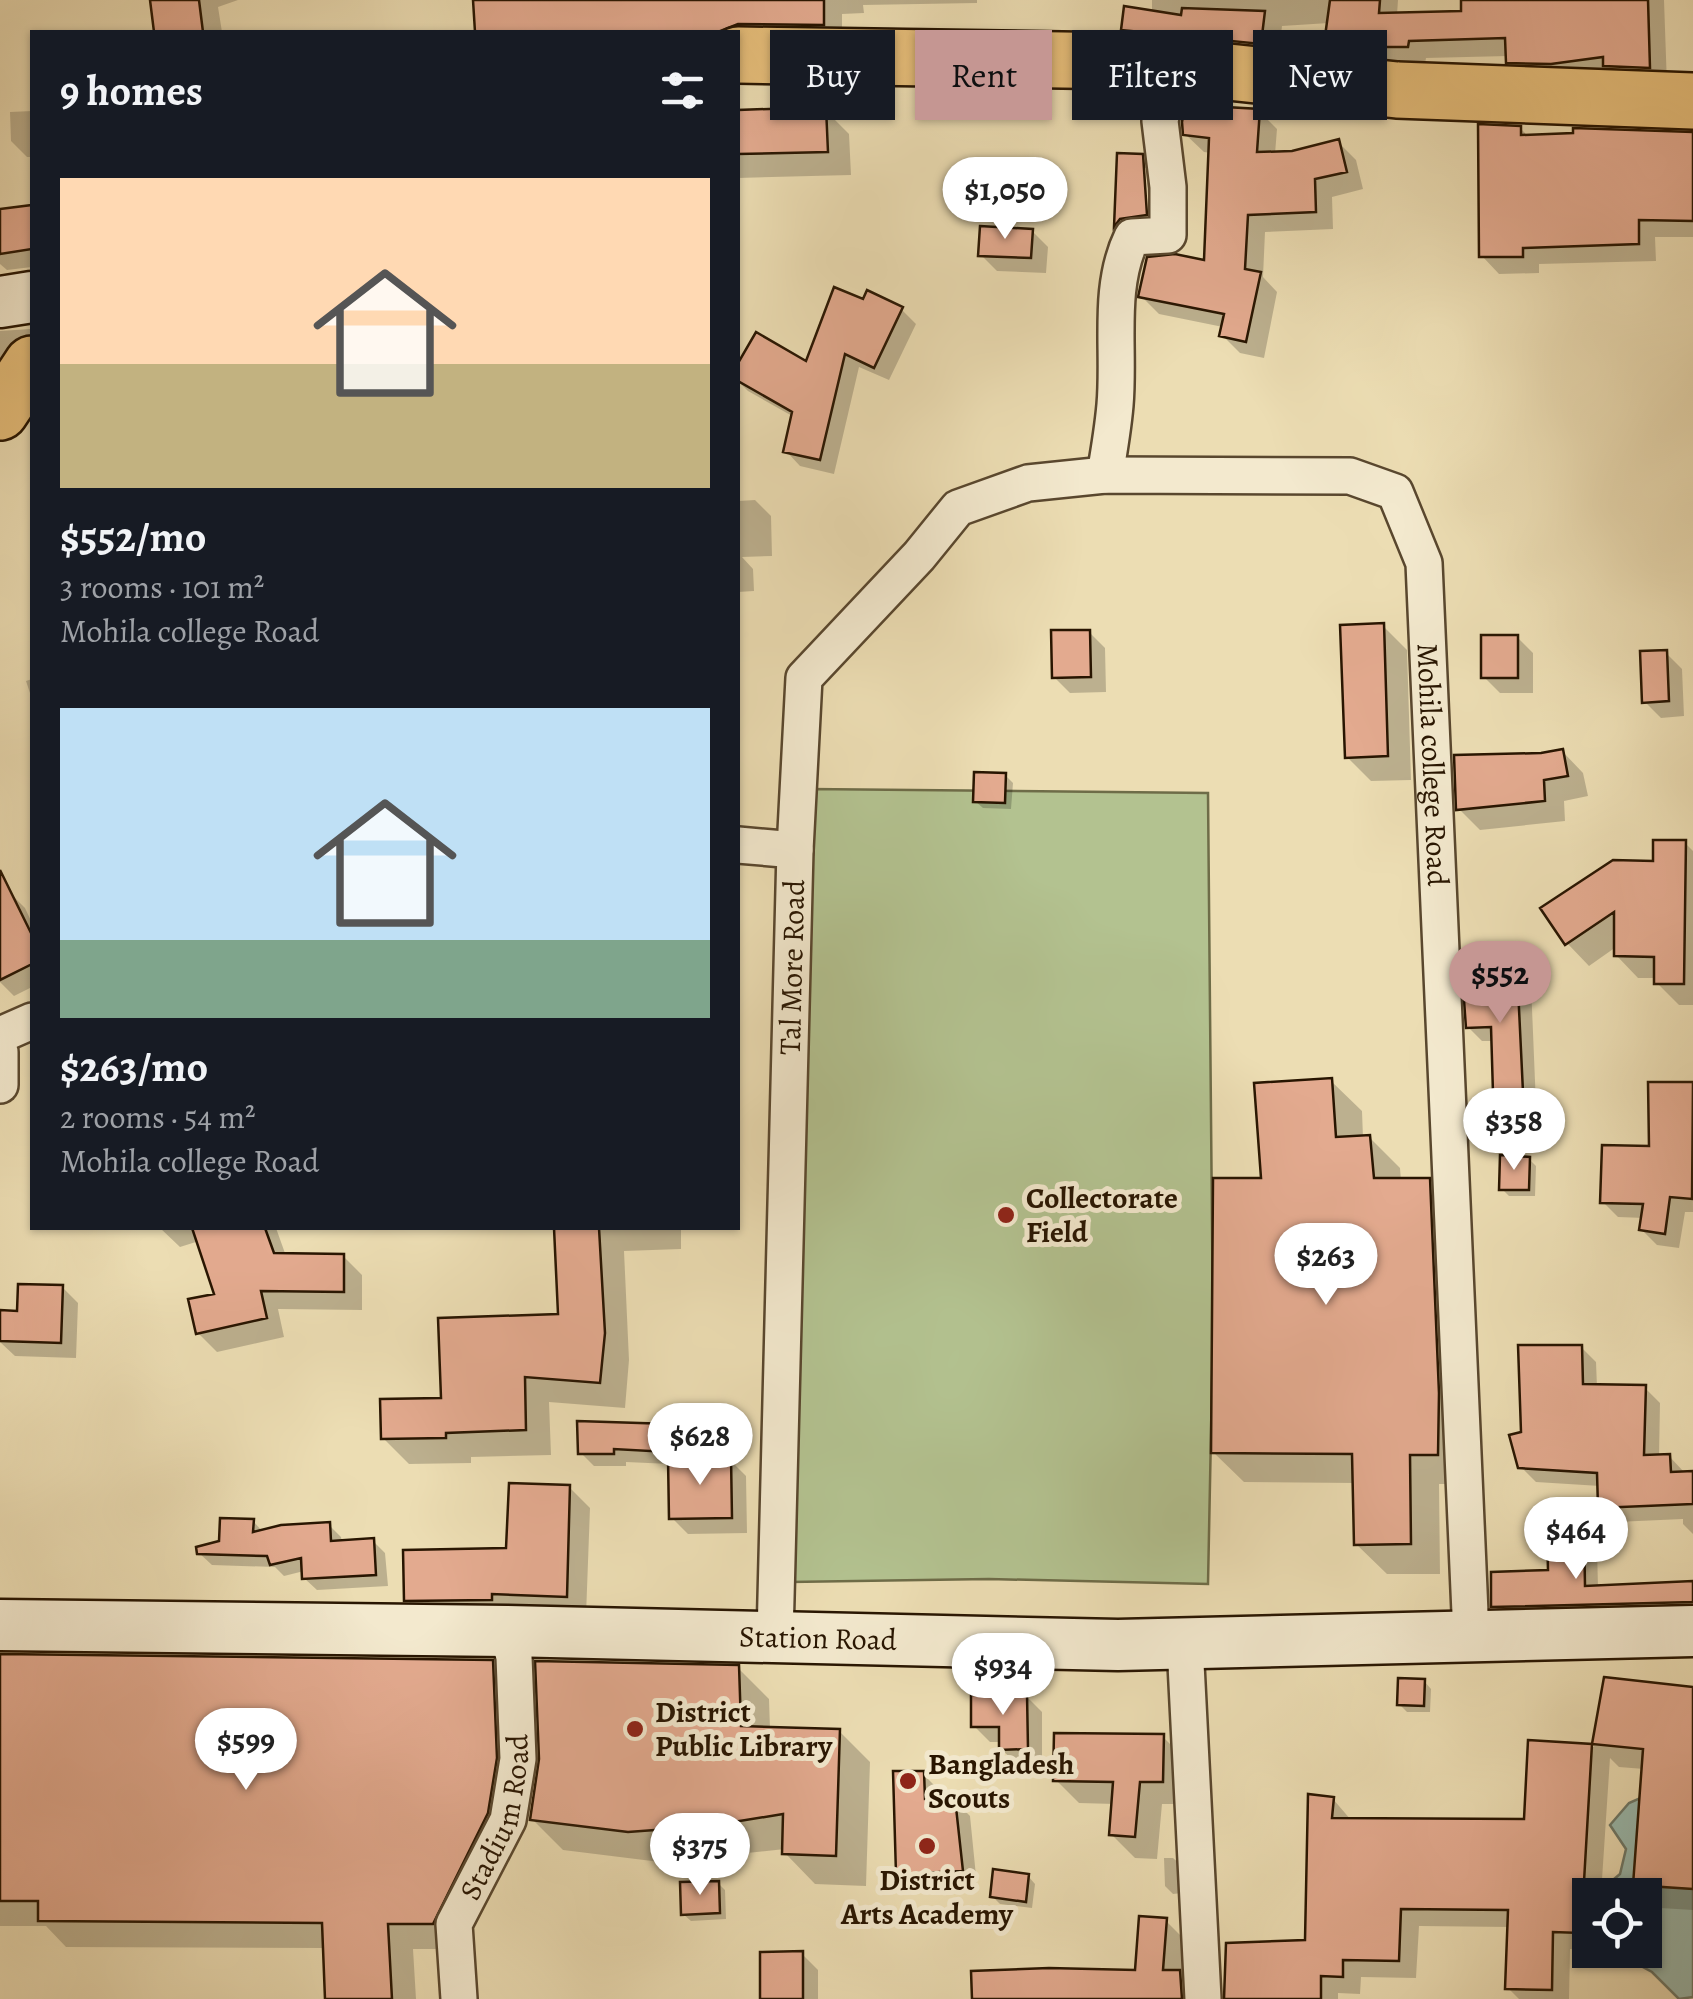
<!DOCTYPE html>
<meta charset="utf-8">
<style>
body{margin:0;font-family:Alegreya,serif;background:#242831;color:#f1f3f6;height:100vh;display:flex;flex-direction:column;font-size:38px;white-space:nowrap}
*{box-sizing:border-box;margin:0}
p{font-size:32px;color:#9ea1a6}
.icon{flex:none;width:55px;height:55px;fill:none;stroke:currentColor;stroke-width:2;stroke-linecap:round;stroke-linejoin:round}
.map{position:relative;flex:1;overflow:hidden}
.side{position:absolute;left:30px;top:30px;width:710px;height:1200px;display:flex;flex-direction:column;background:#171b24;border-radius:0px;box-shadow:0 2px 8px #0004}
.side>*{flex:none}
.guide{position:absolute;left:770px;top:30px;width:772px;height:90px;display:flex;gap:20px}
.buttons{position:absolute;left:1572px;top:1878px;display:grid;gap:20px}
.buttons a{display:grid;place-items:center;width:90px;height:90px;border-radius:0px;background:#171b24;box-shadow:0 2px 8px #0004;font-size:50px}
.price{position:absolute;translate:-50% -85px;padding:0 22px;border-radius:35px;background:#fff;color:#222;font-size:32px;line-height:65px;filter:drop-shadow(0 2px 5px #0008)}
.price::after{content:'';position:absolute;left:50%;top:60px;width:30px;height:22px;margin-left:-15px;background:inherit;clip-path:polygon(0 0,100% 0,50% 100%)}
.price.current{background:#c59692;color:#111}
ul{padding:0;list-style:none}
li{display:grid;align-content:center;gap:20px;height:530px;padding:0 30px}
li span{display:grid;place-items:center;height:310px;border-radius:0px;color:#555}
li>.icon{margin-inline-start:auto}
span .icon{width:180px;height:180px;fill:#fffc;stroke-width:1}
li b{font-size:42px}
h2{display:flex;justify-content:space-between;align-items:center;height:120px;padding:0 30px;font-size:42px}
.pill{padding:0 35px;border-radius:0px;background:#171b24;box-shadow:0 2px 8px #0004;font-size:35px;line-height:90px}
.pill.current{background:#c59692;color:#111}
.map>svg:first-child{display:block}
.green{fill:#b3c290;stroke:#6e6c48;stroke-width:2.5}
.water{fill:#99bbb0;stroke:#6c796a;stroke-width:2.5}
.shadow{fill:#0003;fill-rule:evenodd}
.building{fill:#e3aa8f;stroke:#281501;stroke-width:2.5}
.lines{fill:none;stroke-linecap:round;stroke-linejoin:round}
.street-casing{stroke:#59472e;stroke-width:40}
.secondary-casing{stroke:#281501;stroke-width:55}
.primary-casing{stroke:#281501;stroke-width:60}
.street{stroke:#f3e9ce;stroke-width:35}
.secondary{stroke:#f3e9ce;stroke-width:50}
.primary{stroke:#e6be7a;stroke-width:55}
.poi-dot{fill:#8f2418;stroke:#f3e9ce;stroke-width:4}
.labels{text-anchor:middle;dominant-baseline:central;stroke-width:10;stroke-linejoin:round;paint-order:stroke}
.street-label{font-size:30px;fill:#281501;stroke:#f3e9ce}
.poi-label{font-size:30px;font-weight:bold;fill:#281501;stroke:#f3e9ce;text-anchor:start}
</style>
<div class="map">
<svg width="1693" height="1999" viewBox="0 0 1693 1999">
<rect width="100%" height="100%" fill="#ecddb3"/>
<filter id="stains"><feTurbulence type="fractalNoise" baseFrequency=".002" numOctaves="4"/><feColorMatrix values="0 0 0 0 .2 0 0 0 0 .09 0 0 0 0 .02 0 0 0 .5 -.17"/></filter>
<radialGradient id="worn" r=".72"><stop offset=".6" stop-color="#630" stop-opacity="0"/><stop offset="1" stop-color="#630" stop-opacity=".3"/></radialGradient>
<path class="green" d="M809,789L1208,793L1213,1332L1208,1584L989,1579L790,1582Z"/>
<path class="water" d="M1654,1792L1693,1799V1997L1679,1999L1652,1972L1628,1959L1623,1950H1645V1895H1601L1600,1891L1620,1874L1626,1849L1610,1825L1629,1803Z"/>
<path class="shadow" d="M150,0H238L218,7L222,32H156Z
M475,0H977V3L863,5L864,13L842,14V44L738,32H478Z
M1152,0H1398L1397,15L1464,14V0H1664L1667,85L1526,80L1508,62V56L1426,58L1425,64L1344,68L1326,50L1329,23L1282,26L1278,61L1142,47L1124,29L1152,13Z
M1225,106L1229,110L1259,111L1277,129L1275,154L1338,142L1356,160L1363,189L1332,197L1333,229L1265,232L1263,277L1277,292L1264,358L1240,353L1222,335L1223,327L1159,314L1141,296L1206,263L1211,153L1204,152L1185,134Z
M825,110L849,134L851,175L738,178V112Z
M32,111V174V157H27L11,141L10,112Z
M1520,128L1529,137L1693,135V237H1655L1656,261L1539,264V273L1499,274L1482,256Z
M1119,156L1142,157L1158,173L1162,230L1131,241L1116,226ZM1141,168H1146L1150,227L1145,228Z
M32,207V267L7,270L0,264V212Z
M1032,231L1048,247L1046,273L997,271L981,255Z
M864,302L901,309L916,324L889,380L859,367L834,474L800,466L786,451L794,417L748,391L738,381V368L757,336L808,365Z
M30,329L32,361L0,375V331Z
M755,500L771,516L772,556L742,557L753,569L754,591L738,592V501Z
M1383,626L1407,650L1411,780L1371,781L1347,757Z
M1089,632L1105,648L1106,692L1070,693L1054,677Z
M1517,637L1533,653V693H1500L1484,677Z
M1666,653L1682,669L1684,716L1661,718L1645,702Z
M32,679V699L26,681Z
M1562,751L1583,773L1588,796L1564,801L1565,821L1480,830L1459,809L1456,757Z
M1005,775L1013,783L1011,809L983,808L975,801Z
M1685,843L1693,851V1005H1679L1656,982V978H1638L1616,955V947L1589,966L1567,943L1656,864Z
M9,892L25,908L32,923V987L14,996L0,982V897Z
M1516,969L1531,984L1536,1105L1510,1106L1495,1092L1494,1041H1482L1468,1027L1486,1002Z
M1331,1081L1362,1111L1363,1138L1369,1137L1400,1168L1401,1181H1429L1459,1211L1468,1484H1439L1440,1574H1387L1356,1544L1355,1483L1244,1482L1213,1452L1264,1181Z
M1692,1084L1693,1212H1685L1679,1248L1657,1245L1642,1230L1644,1218L1618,1217L1603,1202L1651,1149Z
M1529,1159L1536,1166L1535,1196H1509L1502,1189Z
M160,1228H276L286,1256H343L362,1275V1310L278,1309L284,1337L217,1352L198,1333L218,1295L199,1241L180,1247Z
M557,1228H681V1249L624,1251L629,1360L625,1408L549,1402L551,1455L471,1457V1463L409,1464L383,1438L561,1316Z
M62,1287L78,1303L76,1358L15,1356L0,1342V1313H20Z
M1581,1347L1596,1362L1597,1387L1645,1388L1660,1403L1659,1457L1669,1456L1684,1472L1693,1474V1534L1683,1524V1519L1616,1522L1601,1507L1600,1486L1536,1482L1521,1467L1524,1434Z
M669,1426L682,1440L681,1461L730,1460L746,1476L747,1533L688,1534L672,1518L670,1464L626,1462V1466H594L581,1453Z
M569,1487L590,1508L586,1616L427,1620L407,1600L509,1551Z
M253,1521L263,1532L329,1525L341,1537L342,1543L373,1541L385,1553L388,1586L317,1590L304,1578V1571L284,1576L275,1567L212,1565L199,1553L222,1543Z
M1583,1534L1597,1548L1598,1587L1693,1583V1616L1508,1620L1494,1606L1551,1572Z
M0,1656L492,1662L518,1688L522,1785L459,1949H413L416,1999H328L325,1948L66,1947L46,1926H0Z
M738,1668L769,1699L770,1729L839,1731L870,1762L866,1886L815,1884L785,1853V1849L660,1862L563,1850L532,1819Z
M1606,1680L1693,1690V1910L1660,1908L1636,1884L1644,1769L1619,1767L1610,1758L1601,1895H1590V1950L1570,1949L1569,1999H1519L1508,1988L1510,1927L1419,1926L1416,1978L1361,1977L1360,1994L1338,1993V1999H1227L1307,1942L1333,1799L1351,1820L1526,1821L1531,1743L1594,1747Z
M1424,1681L1431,1689L1430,1712H1407L1399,1704Z
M1026,1696L1042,1712V1764H1017L1001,1749V1742H990L974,1726Z
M1163,1737L1186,1760L1185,1804H1162L1157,1859L1135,1858L1111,1834L1114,1804L1079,1803L1056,1780Z
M923,1774L939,1790V1801L954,1800L970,1816L977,1886L914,1889L898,1873Z
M1164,1858H1173L1181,1865L1182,1893L1173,1894L1165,1886Z
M1028,1876L1035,1884L1032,1908L1000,1904L992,1896Z
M718,1883L725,1890L726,1919L691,1921L683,1914Z
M1166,1921L1188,1943L1202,1999H975L1137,1972Z
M802,1954L818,1970V1999H763Z"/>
<path class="building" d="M150,0H199L203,32H154Z
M473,0H824V25L738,24L718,32H475Z
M1330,0H1380L1379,13L1461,11V0H1648L1650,68L1603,66V57L1551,64L1506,63L1505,38L1409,41L1408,47H1376V56L1323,51Z
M1124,6L1181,15L1182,8L1265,11L1261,44L1121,30Z
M1186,99L1226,103V107L1260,109L1257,152L1292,151L1339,139L1347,172L1315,179L1316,212L1248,215L1245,269L1261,272L1246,342L1219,336L1224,314L1138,297L1147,257L1175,254L1204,260L1209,138L1183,135L1182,122Z
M826,107L828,152L738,154V110Z
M1478,124L1521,126V135L1573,133V128L1693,132V221L1639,220V244L1523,248V257H1479Z
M1117,153L1143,154L1147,215L1120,219L1114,227Z
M32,205V249L0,254V209Z
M980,226L1033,229L1031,258L978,256Z
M834,287L863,299L867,290L903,307L874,368L845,354L820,460L783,452L792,412L738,381V363L756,332L806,361Z
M1384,623L1388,756L1345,758L1340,625Z
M1051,630H1090L1091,677L1052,678Z
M1481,635H1518V678H1481Z
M1667,650L1669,701L1642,703L1640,651Z
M1563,749L1568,776L1544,780L1545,801L1456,810L1454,755L1541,753Z
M974,772L1006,773L1005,803L973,802Z
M1653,840H1686L1684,984H1654V957L1614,956V912L1565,945L1540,908L1613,860L1653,861Z
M0,870L32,935V964L0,980Z
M1517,967L1523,1092L1493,1093L1491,1027L1466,1028L1464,1000L1483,999L1482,968Z
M1332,1078L1336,1137L1370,1135L1374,1178H1430L1439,1393L1438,1455H1410L1411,1544L1354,1545L1352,1454L1211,1453L1213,1178H1261L1254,1083Z
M1648,1082H1693L1692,1199L1670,1197L1665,1234L1639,1230L1643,1204L1600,1203L1602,1145L1649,1146Z
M1500,1155L1530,1157L1529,1190H1499Z
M192,1228H265L274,1253L344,1254V1292L261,1291L267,1318L196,1334L188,1299L214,1294Z
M554,1228H599L605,1333L600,1383L525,1377L526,1430L446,1433V1438L381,1439L380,1399L441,1398L438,1318L558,1314Z
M18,1284L63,1285L61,1343L0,1341V1310L17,1311Z
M1518,1345H1582L1583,1384L1646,1385L1644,1455L1670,1454L1671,1472L1693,1471V1504L1598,1508L1597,1473L1518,1468L1509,1435L1521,1432Z
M577,1421L670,1424L668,1452L614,1449V1454H578Z
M731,1457L732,1518L669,1519L668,1458Z
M509,1483L570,1485L567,1597L492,1594V1600L404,1601L403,1550L506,1548Z
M220,1518L254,1519L253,1532L281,1525L330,1522L331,1541L374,1538L376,1575L302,1579L301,1558L270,1565L267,1556L197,1554L196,1547L219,1541Z
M1584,1531L1585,1586L1693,1581V1602L1491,1607V1572L1548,1570L1547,1532Z
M0,1654L493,1660L497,1758L488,1813L433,1924H388L392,1999H325L322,1923L38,1921V1901H0Z
M535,1661L739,1665L741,1726L840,1729L836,1856L782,1854L783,1814L709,1826L628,1832L530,1820L539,1759Z
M1604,1677L1693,1687V1889L1633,1885L1643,1749L1592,1744Z
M1398,1678L1425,1679L1424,1706L1397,1705Z
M1027,1694L1028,1749L999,1750V1727H971V1695Z
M1054,1733L1164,1734L1163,1782H1140L1135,1837L1109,1835L1113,1782L1053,1781Z
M1528,1740L1592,1744L1581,1933L1553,1932L1552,1990L1505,1989L1508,1910L1401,1909L1399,1961L1343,1960V1977L1321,1976V1999H1224L1226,1943L1305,1940L1308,1794L1334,1797L1332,1818L1524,1819Z
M893,1771H924L925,1799L955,1798L963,1871L896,1874Z
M993,1869L1029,1874L1026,1902L990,1897Z
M719,1881L720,1913L681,1915L680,1882Z
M1139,1916L1167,1918L1163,1970H1180L1182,1999H972L971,1971L1049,1968L1135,1970Z
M803,1951V1999H760V1952Z"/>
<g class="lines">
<defs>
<g id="street">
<path d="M1105,475C1109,452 1113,428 1115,405C1120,348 1107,289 1132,237L1168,235V187L1160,121L1171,69"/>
<path d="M738,845L795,850"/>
<path d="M0,1035L32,1021"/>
<path d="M0,1052V1085"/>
<path id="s1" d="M775,1637L795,850L804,678L919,556L958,508L1028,483L1105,475L1350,476L1395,492L1424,563L1471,1636"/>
<path d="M1185,1644L1203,1999"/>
<path id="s2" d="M459,1999L454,1924L508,1820L518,1759L514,1657L507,1631"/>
</g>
<g id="secondary">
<path d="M0,302L32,297"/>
<path id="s3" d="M0,1625L507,1631L1118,1645L1693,1631"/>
</g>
<path id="primary" d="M738,55L1125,61L1397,90L1693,101
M0,412L32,364"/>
</defs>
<use href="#street" class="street-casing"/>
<use href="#secondary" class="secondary-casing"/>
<use href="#primary" class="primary-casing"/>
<use href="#street" class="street"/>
<use href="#secondary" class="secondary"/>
<use href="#primary" class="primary"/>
</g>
<g class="poi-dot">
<circle cx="1006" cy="1215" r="10"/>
<circle cx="635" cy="1729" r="10"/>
<circle cx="908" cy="1781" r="10"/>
<circle cx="927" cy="1846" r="10"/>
</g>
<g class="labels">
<g class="street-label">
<text stroke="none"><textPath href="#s1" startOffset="1912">Mohila college Road</textPath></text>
<text stroke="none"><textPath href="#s1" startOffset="670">Tal More Road</textPath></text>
<text stroke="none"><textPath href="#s3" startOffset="818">Station Road</textPath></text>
<text stroke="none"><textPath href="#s2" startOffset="192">Stadium Road</textPath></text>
</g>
<g class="poi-label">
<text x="1026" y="1198">Collectorate<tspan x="1026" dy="34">Field</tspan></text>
<text x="655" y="1712">District<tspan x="655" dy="34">Public Library</tspan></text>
<text x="928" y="1764">Bangladesh<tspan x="928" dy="34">Scouts</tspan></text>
<text x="927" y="1880" text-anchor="middle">District<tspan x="927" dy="34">Arts Academy</tspan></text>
</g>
</g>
<rect width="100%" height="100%" filter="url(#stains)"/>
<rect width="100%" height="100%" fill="url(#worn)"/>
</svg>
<div class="buttons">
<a><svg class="icon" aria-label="locate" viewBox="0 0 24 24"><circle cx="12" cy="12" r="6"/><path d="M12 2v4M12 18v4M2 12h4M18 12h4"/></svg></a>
</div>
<b class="price" style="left:1005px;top:242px">$1,050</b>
<b class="price current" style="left:1500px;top:1026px">$552</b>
<b class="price" style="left:1514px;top:1173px">$358</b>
<b class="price" style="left:1326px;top:1308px">$263</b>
<b class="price" style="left:700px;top:1488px">$628</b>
<b class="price" style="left:1576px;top:1582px">$464</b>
<b class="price" style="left:1003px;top:1718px">$934</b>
<b class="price" style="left:246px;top:1793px">$599</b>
<b class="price" style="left:700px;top:1898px">$375</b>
<div class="guide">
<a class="pill">Buy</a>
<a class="pill current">Rent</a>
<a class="pill">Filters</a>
<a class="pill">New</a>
</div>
<section class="side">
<h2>9 homes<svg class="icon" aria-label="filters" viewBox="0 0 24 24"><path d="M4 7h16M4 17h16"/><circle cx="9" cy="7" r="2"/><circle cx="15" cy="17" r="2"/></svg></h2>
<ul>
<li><span style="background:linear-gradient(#ffd9b3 60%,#c2b280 0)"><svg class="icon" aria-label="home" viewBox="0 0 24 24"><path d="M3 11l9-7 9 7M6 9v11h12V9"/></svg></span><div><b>$552/mo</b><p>3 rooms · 101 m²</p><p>Mohila college Road</p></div></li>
<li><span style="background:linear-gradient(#bfe0f5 75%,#7fa58c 0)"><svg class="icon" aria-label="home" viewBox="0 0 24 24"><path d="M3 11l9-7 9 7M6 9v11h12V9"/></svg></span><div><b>$263/mo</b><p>2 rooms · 54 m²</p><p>Mohila college Road</p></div></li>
</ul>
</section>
</div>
